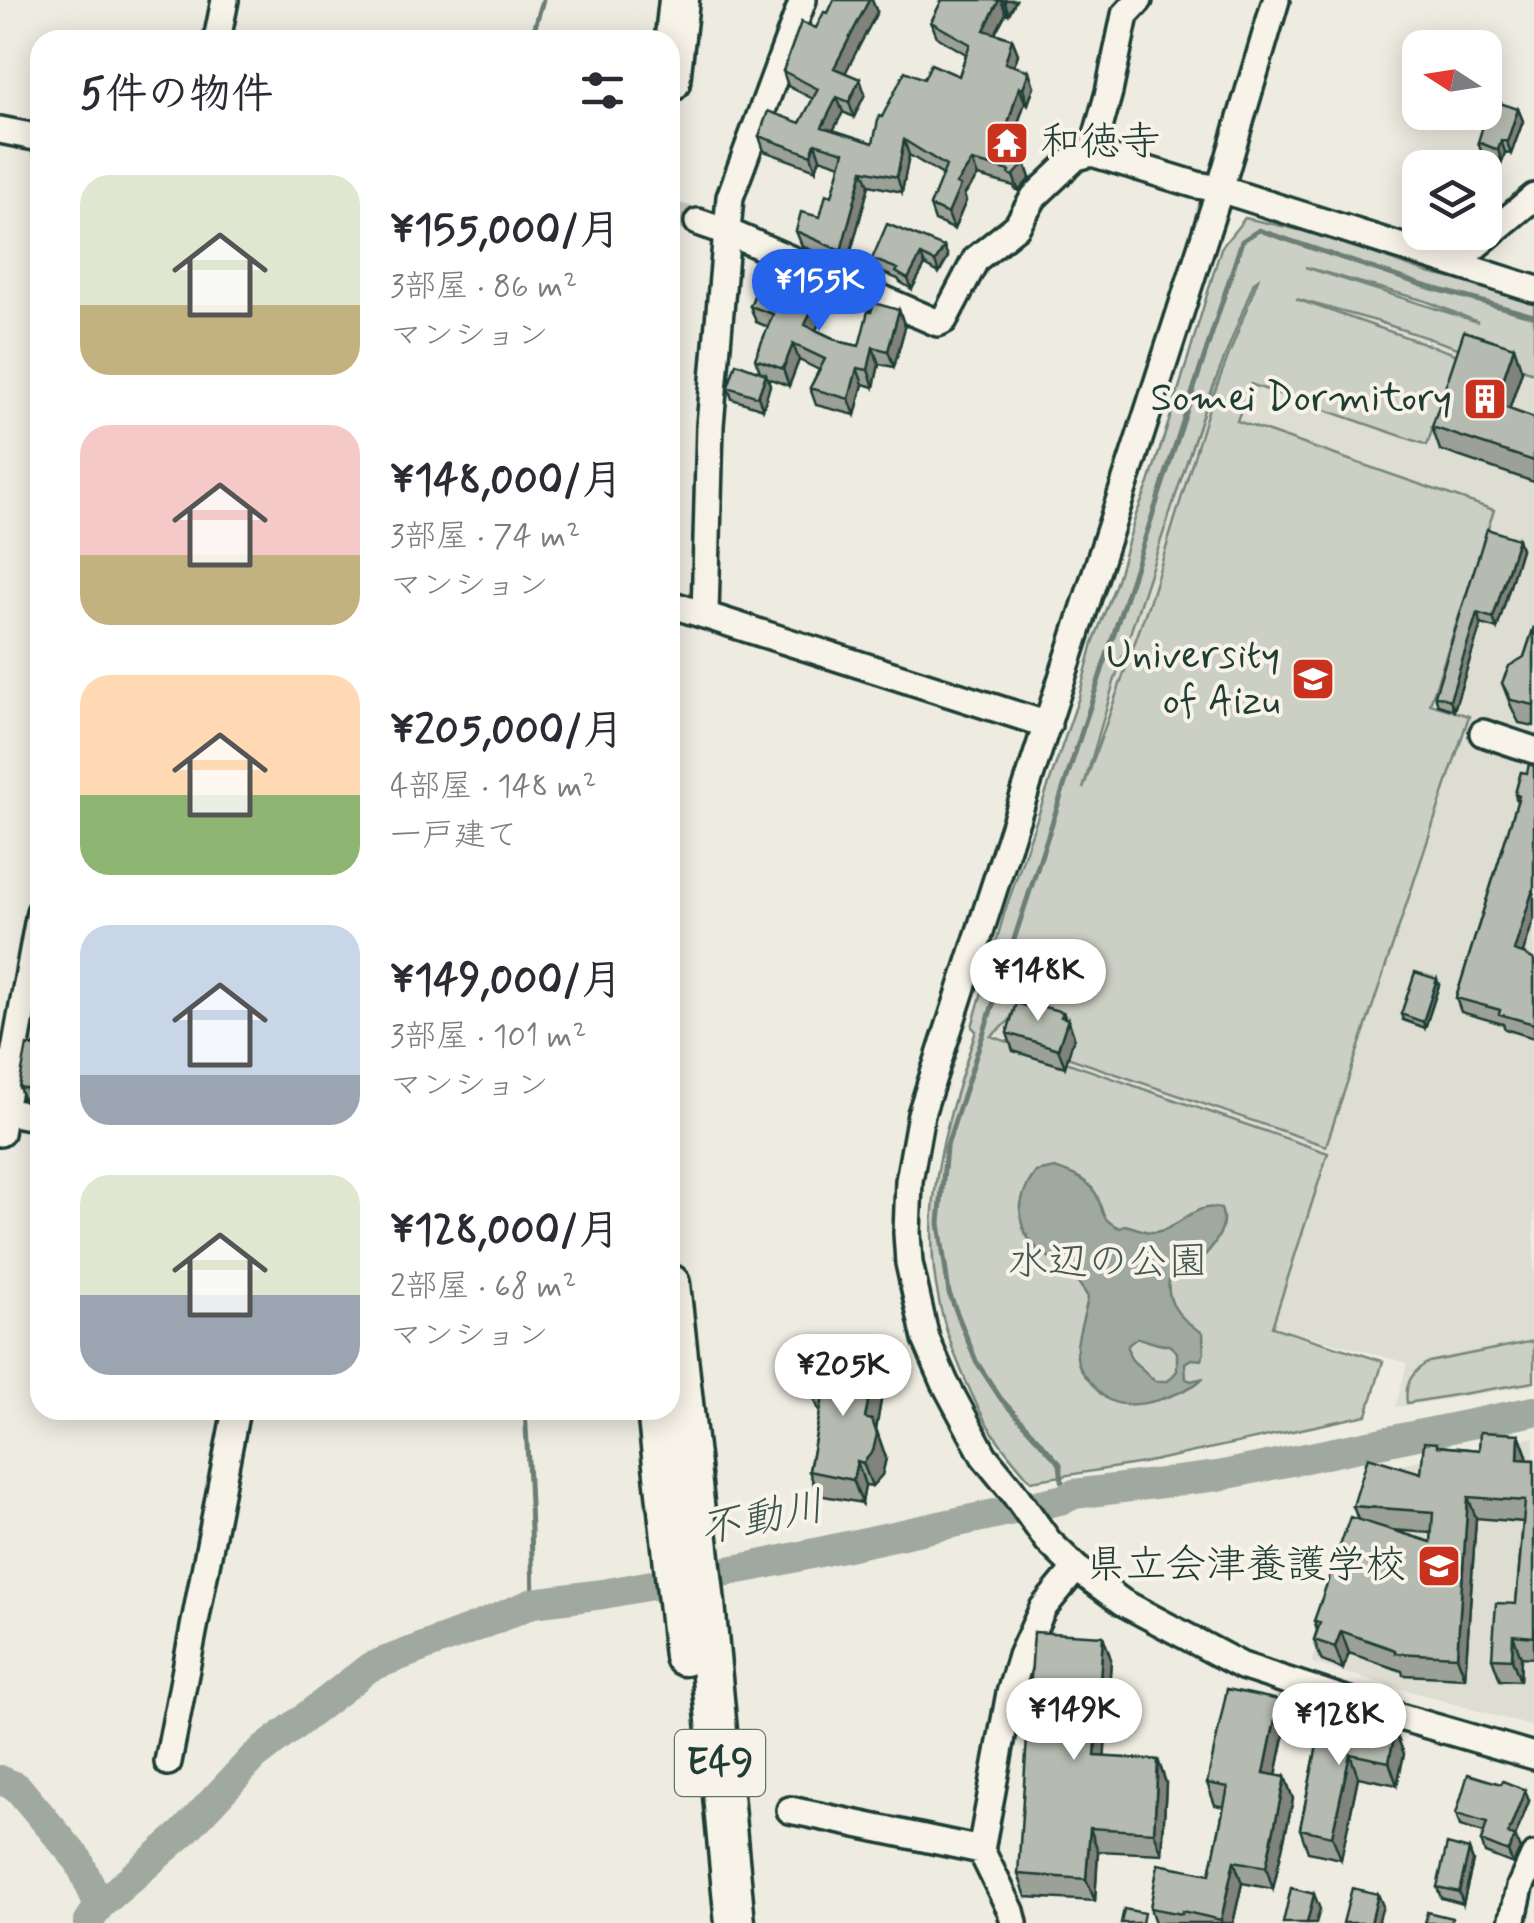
<!DOCTYPE html>
<html lang="ja">
<meta charset="utf-8">
<style>
body{margin:0;font-family:Mynerve,"Klee One",sans-serif;background:#f2f2f3;color:#2b2b33;height:100vh;display:flex;flex-direction:column;font-size:38px;white-space:nowrap}
*{box-sizing:border-box;margin:0}
p{font-size:32px;color:#7c7c81}
.icon{flex:none;width:55px;height:55px;fill:none;stroke:currentColor;stroke-width:2;stroke-linecap:round;stroke-linejoin:round}
.map{position:relative;flex:1;overflow:hidden}
.sheet{position:absolute;left:30px;top:30px;width:650px;height:1390px;display:flex;flex-direction:column;background:#fff;border-radius:30px;box-shadow:0 5px 25px #0003}
.sheet>*{flex:none}
.needle{width:65px;rotate:282deg}
.controls{position:absolute;left:1402px;top:30px;display:grid;gap:20px}
.controls a{display:grid;place-items:center;width:100px;height:100px;border-radius:20px;background:#fff;box-shadow:0 5px 25px #0003;font-size:50px}
.price{position:absolute;translate:-50% -85px;padding:0 22px;border-radius:35px;background:#fff;color:#222;font-size:32px;line-height:65px;filter:drop-shadow(0 2px 5px #0008)}
.price::after{content:'';position:absolute;left:50%;top:60px;width:30px;height:22px;margin-left:-15px;background:inherit;clip-path:polygon(0 0,100% 0,50% 100%)}
.price.current{background:#2563eb;color:#fff}
ul{padding:0;list-style:none}
li{display:flex;align-items:center;gap:30px;height:250px;padding:0 50px}
li span{display:grid;place-items:center;flex:none;width:280px;height:200px;border-radius:30px;color:#555}
li>.icon{margin-inline-start:auto}
span .icon{width:120px;height:120px;fill:#fffc;stroke-width:1}
li b{font-size:42px}
h2{display:flex;justify-content:space-between;align-items:center;height:120px;padding:0 50px;font-size:42px}
.map>svg:first-child{display:block}
.built{fill:#ddddd2}
.green{fill:#cccfc4;stroke:#76867c;stroke-width:2.5;fill-rule:evenodd}
.water{fill:#9fa99f;stroke:#6c7e74;stroke-width:2.5;fill-rule:evenodd}
.lines{fill:none;stroke-linecap:round;stroke-linejoin:round}
.stream{stroke:#6c7e74;stroke-width:5}
.river{stroke:#9fa99f;stroke-width:30}
.minor-tunnel{stroke:#c5c9be;stroke-width:25;stroke-dasharray:25 12;stroke-linecap:butt}
.minor-casing{stroke:#1f3d34;stroke-width:32}
.highway-casing{stroke:#1f3d34;stroke-width:45}
.minor{stroke:#f7f3e8;stroke-width:25}
.highway{stroke:#f7f3e8;stroke-width:38}
.wall{fill:#9ca197;stroke:#1f3d34;stroke-width:2.5;fill-rule:evenodd}
.shaded-wall{fill:#7f837b;stroke:#1f3d34;stroke-width:2.5}
.building{fill:#b5bbb0;stroke:#1f3d34;stroke-width:2.5}
.labels{text-anchor:middle;dominant-baseline:central;stroke-width:8;stroke-linejoin:round;paint-order:stroke}
.shield{fill:#f7f3e8;stroke:#60746a;stroke-width:2.5}
.shield-label{font-size:38px;font-weight:bold;fill:#1f3d34}
.poi-label{font-size:40px;fill:#1f3d34;stroke:#f7f3e8;text-anchor:end}
.park-label{font-size:40px;fill:#425a51;stroke:#f7f3e8}
.water-label{font-size:42px;font-style:italic;fill:#3f584f;stroke:#f7f3e8}
</style>
<div class="map">
<svg width="1534" height="1923" viewBox="0 0 1534 1923">
<rect width="100%" height="100%" fill="#eeece1"/>
<filter id="ink" filterUnits="userSpaceOnUse"><feTurbulence type="fractalNoise" baseFrequency=".01" numOctaves="2"/><feDisplacementMap in="SourceGraphic" scale="20" xChannelSelector="R" yChannelSelector="G"/><feConvolveMatrix kernelMatrix="1 2 1 2 8 2 1 2 1" color-interpolation-filters="sRGB"/></filter>
<g filter="url(#ink)">
<path class="built" d="M1241,235L1534,330V1385L1396,1407L1407,1363L1273,1326L1328,1152L976,1028Z
M1534,1437V1727L1312,1663L1375,1469Z"/>
<path class="green" d="M1245,218L1322,235L1428,273L1467,282L1534,304V373L1376,321L1296,299L1458,355L1427,445L1250,384L1237,421L1494,510L1430,704L1469,716L1326,1146L1023,1042L1013,1012L1009,1021L991,1036L1328,1153L1272,1327L1383,1361L1367,1415L1143,1463L1031,1481C1018,1466 1004,1450 993,1433C980,1415 971,1392 962,1372C908,1249 936,1152 976,1031L972,1027L1005,911L1078,700L1093,643L1116,583L1136,515L1149,483L1171,415L1221,248ZM1305,267L1426,301L1478,322ZM1258,279L1211,401L1152,594L1083,789L1114,682L1203,413L1254,282Z
M1534,1341V1382L1407,1403C1404,1384 1413,1370 1429,1362Z"/>
<path class="water" d="M1055,1168C1069,1173 1082,1177 1092,1188C1106,1205 1095,1218 1120,1228L1125,1225C1133,1227 1143,1231 1150,1232C1178,1233 1193,1200 1221,1209C1228,1225 1216,1244 1204,1256C1174,1253 1161,1280 1173,1305C1180,1318 1191,1326 1203,1333L1204,1353L1201,1360L1191,1359L1185,1363L1186,1379L1191,1381L1204,1378C1185,1394 1134,1413 1109,1400C1103,1397 1096,1389 1092,1384C1085,1376 1078,1368 1077,1357C1075,1339 1085,1316 1088,1297C1080,1285 1073,1273 1062,1265C1055,1260 1047,1257 1041,1252C1013,1229 1016,1198 1036,1172ZM1137,1338C1149,1340 1157,1346 1169,1345L1177,1352V1371L1168,1381H1155C1149,1377 1145,1371 1140,1367C1131,1360 1128,1357 1128,1345Z"/>
<g class="lines">
<path class="stream" d="M531,40L543,0
M525,1410C529,1474 532,1538 533,1603
M1064,1499L1060,1464L1001,1399L976,1361L949,1293L939,1223L946,1148L1242,241L1259,230L1425,286L1534,316"/>
<path class="river" d="M0,1780L17,1787L79,1861L99,1906
M88,1923L99,1906L183,1833L254,1757L370,1667L479,1626L533,1603L603,1594L755,1566L1064,1499L1074,1494L1218,1476L1534,1411"/>
<path class="minor-tunnel" d="M670,213L698,222"/>
<defs>
<path id="minor" d="M1276,0L1220,189L921,1114L909,1181L907,1233L909,1263L926,1339L945,1383L984,1456L1011,1489L1048,1541L1076,1568L1122,1602L1242,1666L1386,1713L1534,1756
M217,40L225,0
M0,130L40,138
M1092,153L1197,185L1220,189L1534,289
M698,222L730,233L938,323L944,320L976,259L1017,226L1034,197L1076,157L1092,153L1109,92L1125,15L1139,0
M1462,266L1467,253L1534,197
M673,605L1048,725
M705,614L710,425L730,197L803,0
M1483,733L1534,750
M4,1111L40,1118
M0,1133L40,912
M168,1762L236,1410
M790,1810L981,1850
M1014,1923L1011,1911L981,1850L1010,1693L1021,1656L1043,1608L1076,1568
M1512,1923L1520,1887L1534,1856"/>
<path id="highway" d="M670,82L679,0
M670,1284L705,1603L735,1923
M657,1410L684,1656"/>
</defs>
<use href="#minor" class="minor-casing"/>
<use href="#highway" class="highway-casing"/>
<use href="#minor" class="minor"/>
<use href="#highway" class="highway"/>
</g>
<path class="wall" d="M942,0H1016L1009,14L1006,13L995,33L1012,39L1018,54L1014,66L1034,86L1028,104L1025,102L1016,129L1021,130L1026,145L1022,162L1025,163L1030,178L1019,191L1015,189L1014,186L978,176L964,195L966,201L954,229L935,221L930,206L943,175L909,155L902,192L869,185L847,266L802,246L796,231L820,217L832,196L841,165L820,158L816,170L764,151L759,136L800,123L813,99L788,86L783,71L828,13L877,12L845,72L865,94L854,117L843,112L833,130L873,143L882,117L924,79L959,76L966,54L937,37L931,22Z
M1518,109L1523,121L1511,154L1505,152L1502,162L1482,154L1478,142Z
M944,247L948,257L939,273L925,265L912,289L900,282L898,279L876,270L872,259Z
M786,290L828,293L825,301L827,305L816,330L841,342L859,346L899,310L905,327L894,367L879,364L874,387L863,384L855,415L816,405L810,388L819,370L799,360L789,386L768,378L770,385L763,409L732,399L728,387L760,371L755,359L768,327L756,322L750,306L779,296Z
M1522,371L1509,410L1534,418V482L1440,450L1432,427Z
M1518,539L1521,549L1497,629L1481,624L1454,710L1438,705L1435,695Z
M1534,627V726L1519,723L1511,706L1502,683L1524,657Z
M1521,772L1523,954L1534,960V1038L1505,1029L1503,1024L1461,1012L1456,998L1517,802L1515,794Z
M1439,985L1425,1028L1403,1020L1401,1014Z
M1025,1006L1063,1012L1065,1018L1068,1019L1074,1037L1065,1067L1013,1051L1007,1033Z
M40,1030V1101L23,1098L19,1087Z
M883,1389L876,1429L886,1458L882,1475L872,1486L865,1485L862,1503L818,1495L809,1471L820,1413L813,1395Z
M1519,1434L1527,1456V1460H1534V1658L1521,1657L1520,1681L1500,1680L1492,1658L1516,1604L1523,1522L1476,1518L1465,1678L1403,1675L1402,1671L1349,1653L1343,1669L1322,1661L1314,1640L1317,1630L1314,1621L1358,1520L1353,1506L1421,1473L1438,1446L1479,1450ZM1391,1530L1432,1533L1431,1542Z
M1111,1659L1104,1757L1158,1760L1166,1783L1162,1854L1098,1851L1095,1901L1026,1897L1018,1874Z
M1323,1716L1395,1731L1404,1754L1397,1785L1358,1777L1341,1859L1308,1852L1300,1829Z
M1287,1722L1276,1775L1285,1777L1293,1799L1273,1889L1242,1883L1233,1923H1155L1150,1908L1210,1874L1224,1807L1215,1805L1207,1783Z
M1529,1801L1515,1837L1520,1849L1513,1864L1485,1853L1481,1841L1484,1833L1460,1826L1456,1814Z
M1469,1850L1473,1861L1463,1904L1441,1898L1437,1887Z"/>
<path class="shaded-wall" d="M869,0H872L877,12L840,83L834,68Z
M999,0H1001L1006,13L989,45L984,30Z
M1004,0H1016L1009,14Z
M1012,39L1018,54L1010,78L1005,63Z
M1029,71L1034,86L1028,104L1023,89Z
M860,79L865,94L854,117L849,102Z
M1019,87L1025,102L1012,142L1007,127Z
M837,97L843,112L827,142L822,127Z
M1518,109L1523,121L1511,154L1507,142Z
M1021,130L1026,145L1022,166L1025,163L1030,178L1019,191L1013,176L1015,159Z
M904,140L909,155L902,192L897,177Z
M1501,140L1505,152L1502,162L1498,150Z
M815,143L820,158L816,170L811,155Z
M972,161L978,176L964,195L966,201L954,229L948,214L956,184Z
M863,170L869,185L847,266L841,251Z
M944,247L948,257L939,273L935,262Z
M921,255L925,265L912,289L908,279Z
M822,277L828,293L825,301L827,305L811,342L805,325Z
M899,310L905,327L894,367L888,351Z
M793,344L799,360L789,386L783,369Z
M873,347L879,364L874,387L868,370Z
M1514,347L1522,371L1503,428L1495,404Z
M857,368L863,384L855,415L849,399Z
M766,374L770,385L763,409L758,397Z
M1518,539L1521,549L1497,629L1493,618Z
M1477,613L1481,624L1454,710L1450,700Z
M1534,886V918L1519,966L1514,951Z
M1437,979L1439,985L1425,1028L1423,1022Z
M1063,1012L1067,1023L1068,1019L1074,1037L1065,1067L1058,1049Z
M875,1365L883,1389L876,1429L886,1458L882,1475L872,1486L863,1463L865,1418Z
M1519,1434L1527,1456L1525,1481L1518,1459Z
M857,1461L865,1485L862,1503L853,1480Z
M1468,1497L1476,1518L1465,1678L1457,1656Z
M1341,1631L1349,1653L1343,1669L1335,1647Z
M1513,1635L1521,1657L1520,1681L1512,1659Z
M1103,1636L1111,1659L1103,1779L1095,1756Z
M1279,1700L1287,1722L1272,1795L1264,1773Z
M1395,1731L1404,1754L1397,1785L1389,1762Z
M1350,1754L1358,1777L1341,1859L1332,1836Z
M1158,1760L1166,1783L1162,1854L1154,1832Z
M1285,1777L1293,1799L1273,1889L1266,1867Z
M1525,1790L1529,1801L1515,1837L1520,1849L1513,1864L1508,1852V1834Z
M1090,1828L1098,1851L1095,1901L1086,1879Z
M1469,1850L1473,1861L1463,1904L1459,1892Z
M1234,1861L1242,1883L1233,1923H1222L1221,1920Z
M1314,1894L1320,1909L1316,1923H1307Z
M1378,1894L1383,1906L1378,1923H1371Z"/>
<path class="building" d="M834,0H869L834,68L860,79L849,102L837,97L822,127L873,143L879,116L882,117L905,71L924,79L931,64L959,76L970,44L931,22L942,0H999L984,30L1012,39L1005,63L1029,71L1023,89L1019,87L1007,127L1021,130L1015,159L1025,163L1013,176L1009,174L1010,171L972,161L956,184L960,186L948,214L930,206L946,166L904,140L897,177L863,170L841,251L796,231L801,212L820,217L826,194L832,196L844,152L815,143L811,155L759,136L768,111L800,123L818,89L783,71L801,22L816,28L824,12L828,13Z
M1491,100L1518,109L1507,142L1501,140L1498,150L1478,142Z
M887,224L944,247L935,262L921,255L908,279L896,272L898,269L872,259Z
M796,265L822,277L818,288L821,289L805,325L841,342L859,346L868,311L871,312L874,303L899,310L888,351L873,347L868,370L857,368L849,399L810,388L825,359L793,344L783,369L755,359L773,314L750,306L757,288L779,296L783,288L786,290Z
M1464,331L1514,347L1495,404L1534,418V461L1432,427Z
M736,363L766,374L758,397L728,387Z
M1487,529L1518,539L1493,618L1477,613L1450,700L1435,695Z
M1534,627V705L1511,700L1502,683L1509,666L1524,657Z
M1529,764L1534,766V886L1514,951L1526,955L1534,960V1024L1499,1014L1500,1010L1456,998L1519,796L1515,794L1521,772L1527,773Z
M1415,972L1437,979L1423,1022L1401,1014Z
M1026,1002L1063,1012L1061,1017L1068,1019L1058,1049L1007,1033L1016,1003L1025,1006Z
M40,1030V1084L39,1091L19,1087L27,1045L35,1047Z
M831,1357L875,1365L865,1418L872,1420L877,1434L873,1451L863,1463L857,1461L853,1480L809,1471L823,1397L813,1395L819,1367L828,1369Z
M1480,1432L1519,1434L1518,1459L1534,1460V1637L1513,1635L1512,1659L1492,1658L1496,1603L1516,1604L1525,1501L1468,1497L1457,1656L1395,1653V1650L1341,1631L1335,1647L1314,1640L1320,1623L1314,1621L1350,1517L1431,1542L1433,1512L1353,1506L1368,1457L1421,1473L1424,1442L1437,1443V1446L1479,1450Z
M1034,1632L1103,1636L1095,1756L1158,1760L1154,1832L1090,1828L1086,1879L1018,1874Z
M1227,1689L1279,1700L1264,1773L1285,1777L1266,1867L1234,1861L1221,1920L1182,1911V1914L1150,1908L1158,1864L1210,1874L1228,1787L1207,1783Z
M1323,1716L1395,1731L1389,1762L1350,1754L1332,1836L1300,1829Z
M1468,1774L1501,1784L1503,1781L1525,1790L1508,1834L1515,1837L1508,1852L1481,1841L1487,1823L1456,1814Z
M1447,1844L1469,1850L1459,1892L1437,1887Z
M1291,1888L1314,1894L1307,1923H1283Z
M1352,1888L1378,1894L1371,1923H1343Z
M1124,1909L1144,1913L1142,1923H1121Z
M1427,1912L1452,1918L1451,1923H1425Z"/>
</g>
<defs>
<symbol id="temple-square" viewBox="-11 -11 22 22"><rect x="-9" y="-9" width="18" height="18" rx="4" fill="#c8321e" stroke="#f7f3e8"/><path d="M0-6L5-2H3V0L6.5 2.5H4V6H1.5V3h-3V6H-4V2.5H-6.5L-3 0V-2H-5Z" fill="#fff"/></symbol>
<symbol id="building-square" viewBox="-11 -11 22 22"><rect x="-9" y="-9" width="18" height="18" rx="4" fill="#c8321e" stroke="#f7f3e8"/><path d="M-4-6H4V6H1V3H-1V6H-4ZM-2.5-4.3h1.7v1.8h-1.7ZM.8-4.3h1.7v1.8H.8ZM-2.5-1h1.7V.8h-1.7ZM.8-1h1.7V.8H.8Z" fill="#fff"/></symbol>
<symbol id="university-square" viewBox="-11 -11 22 22"><rect x="-9" y="-9" width="18" height="18" rx="4" fill="#c8321e" stroke="#f7f3e8"/><path d="M0-5L7-2L0 1L-7-2ZM-4 1L0 2.5L4 1V4Q0 6-4 4Z" fill="#fff"/></symbol>
<symbol id="school-square" viewBox="-11 -11 22 22"><rect x="-9" y="-9" width="18" height="18" rx="4" fill="#c8321e" stroke="#f7f3e8"/><path d="M0-5L7-2L0 1L-7-2ZM-4 1L0 2.5L4 1V4Q0 6-4 4Z" fill="#fff"/></symbol>
</defs>
<g fill-rule="evenodd">
<use href="#temple-square" x="982" y="118" width="50" height="50"/>
<use href="#building-square" x="1460" y="374" width="50" height="50"/>
<use href="#university-square" x="1288" y="654" width="50" height="50"/>
<use href="#school-square" x="1414" y="1541" width="50" height="50"/>
</g>
<g class="labels">
<rect class="shield" x="675" y="1730" width="90" height="66" rx="8"/>
<g class="shield-label">
<text x="720" y="1763">E49</text>
</g>
<g class="poi-label">
<text x="1040" y="143" text-anchor="start">和徳寺</text>
<text x="1452" y="399">Somei Dormitory</text>
<text x="1280" y="656">University<tspan x="1280" dy="46">of Aizu</tspan></text>
<text x="1406" y="1566">県立会津養護学校</text>
</g>
<g class="park-label">
<text x="1108" y="1263">水辺の公園</text>
</g>
<g class="water-label">
<text transform="translate(762 1519) rotate(-11)">不動川</text>
</g>
</g>
</svg>
<div class="controls">
<a><svg class="needle" viewBox="-14 -14 28 28"><path d="M0-13l5 13h-10z" fill="#e53935"/><path d="M0 13l5-13h-10z" fill="#7c7c81"/></svg></a>
<a><svg class="icon" aria-label="layers" viewBox="0 0 24 24"><path d="M12 4l9 5-9 5-9-5zM3 14l9 5 9-5"/></svg></a>
</div>
<b class="price current" style="left:819px;top:334px">¥155K</b>
<b class="price" style="left:1038px;top:1024px">¥148K</b>
<b class="price" style="left:843px;top:1419px">¥205K</b>
<b class="price" style="left:1074px;top:1763px">¥149K</b>
<b class="price" style="left:1339px;top:1768px">¥128K</b>
<section class="sheet">
<h2>5件の物件<svg class="icon" aria-label="filters" viewBox="0 0 24 24"><path d="M4 7h16M4 17h16"/><circle cx="9" cy="7" r="2"/><circle cx="15" cy="17" r="2"/></svg></h2>
<ul>
<li><span style="background:linear-gradient(#dfe7d0 65%,#c2b280 0)"><svg class="icon" aria-label="home" viewBox="0 0 24 24"><path d="M3 11l9-7 9 7M6 9v11h12V9"/></svg></span><div><b>¥155,000/月</b><p>3部屋 · 86 m²</p><p>マンション</p></div></li>
<li><span style="background:linear-gradient(#f6c9c9 65%,#c2b280 0)"><svg class="icon" aria-label="home" viewBox="0 0 24 24"><path d="M3 11l9-7 9 7M6 9v11h12V9"/></svg></span><div><b>¥148,000/月</b><p>3部屋 · 74 m²</p><p>マンション</p></div></li>
<li><span style="background:linear-gradient(#ffd9b3 60%,#8fb573 0)"><svg class="icon" aria-label="home" viewBox="0 0 24 24"><path d="M3 11l9-7 9 7M6 9v11h12V9"/></svg></span><div><b>¥205,000/月</b><p>4部屋 · 148 m²</p><p>一戸建て</p></div></li>
<li><span style="background:linear-gradient(#c9d6e8 75%,#9aa5b1 0)"><svg class="icon" aria-label="home" viewBox="0 0 24 24"><path d="M3 11l9-7 9 7M6 9v11h12V9"/></svg></span><div><b>¥149,000/月</b><p>3部屋 · 101 m²</p><p>マンション</p></div></li>
<li><span style="background:linear-gradient(#dfe7d0 60%,#9aa5b1 0)"><svg class="icon" aria-label="home" viewBox="0 0 24 24"><path d="M3 11l9-7 9 7M6 9v11h12V9"/></svg></span><div><b>¥128,000/月</b><p>2部屋 · 68 m²</p><p>マンション</p></div></li>
</ul>
</section>
</div>
